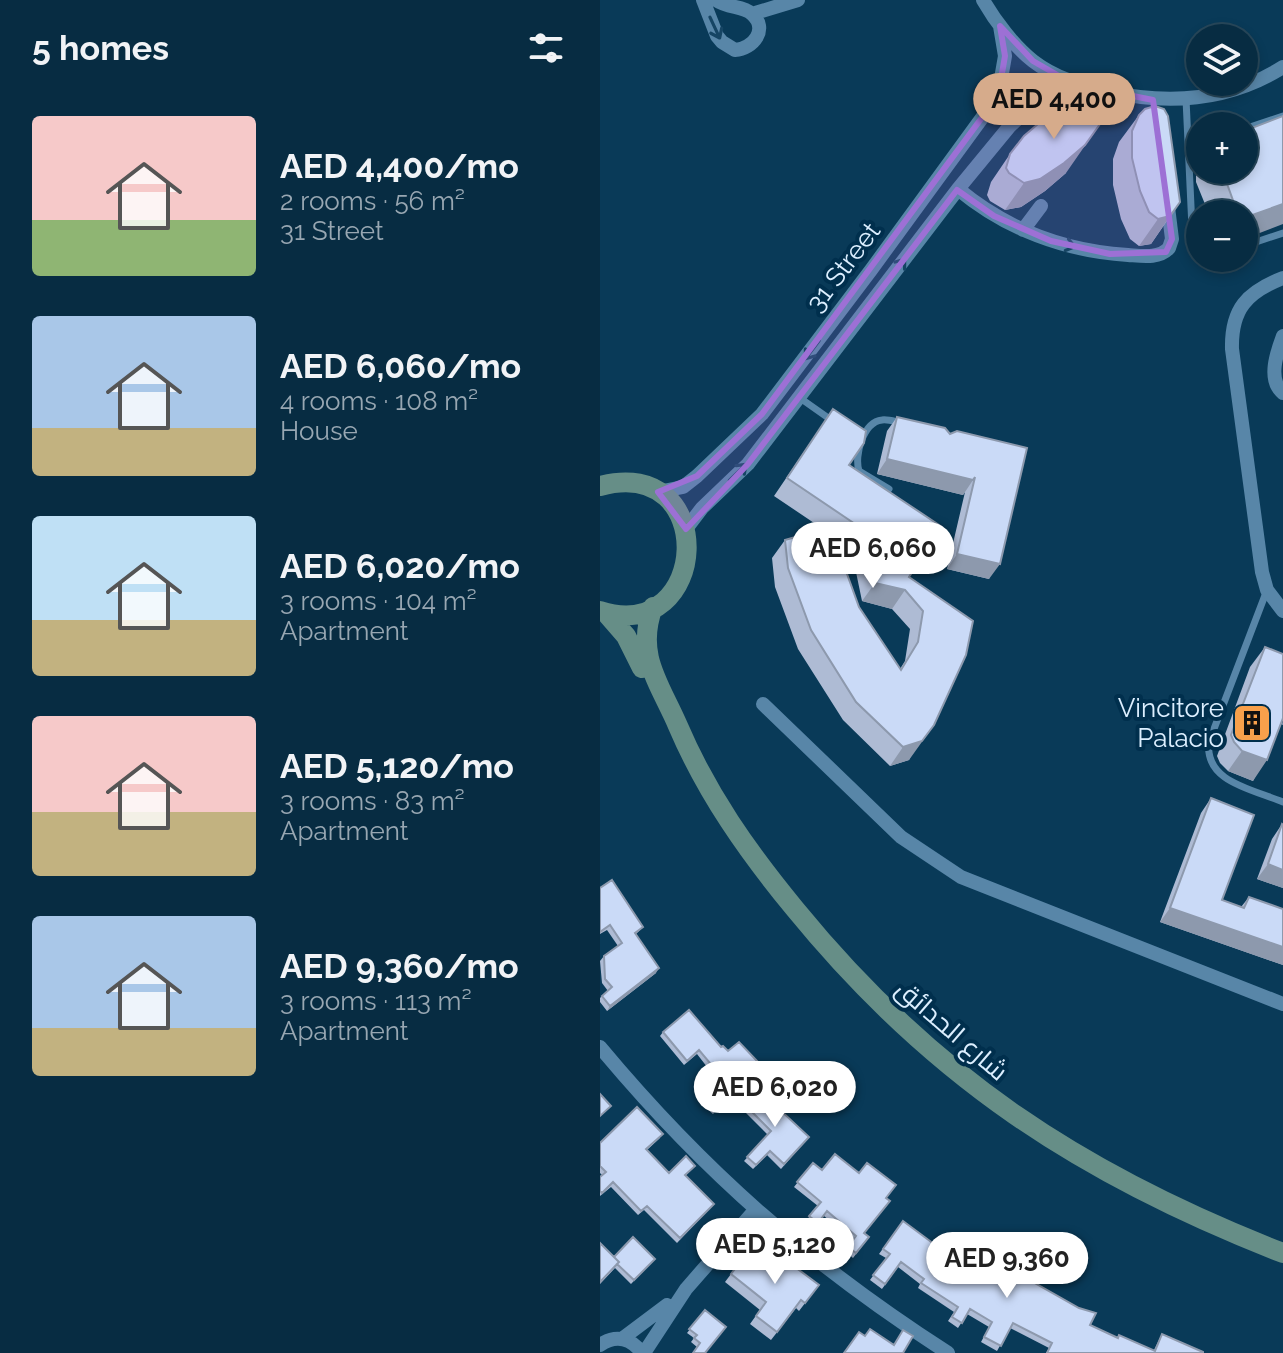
<!DOCTYPE html>
<meta charset="utf-8">
<style>
body{margin:0;font-family:Raleway,Cairo,sans-serif;background:#103449;color:#f1f3f6;height:100vh;display:flex;flex-direction:column;font-size:30px;white-space:nowrap}
*{box-sizing:border-box;margin:0}
p{font-size:26px;color:#98a7b2}
.icon{flex:none;width:44px;height:44px;fill:none;stroke:currentColor;stroke-width:2;stroke-linecap:round;stroke-linejoin:round}
.map{position:relative;flex:1;overflow:hidden}
.sheet{display:flex;flex-direction:column;background:#072c42;width:600px}
.sheet>*{flex:none}
.controls{position:absolute;left:586px;top:24px;display:grid;gap:16px}
.controls a{display:grid;place-items:center;width:72px;height:72px;border-radius:50%;background:#072c42;box-shadow:0 4px 12px #0003,0 0 0 2px #28485b;font-size:40px}
.price{position:absolute;translate:-50% -68px;padding:0 18px;border-radius:28px;background:#fff;color:#222;font-size:26px;line-height:52px;filter:drop-shadow(0 2px 4px #0008)}
.price::after{content:'';position:absolute;left:50%;top:48px;width:24px;height:18px;margin-left:-12px;background:inherit;clip-path:polygon(0 0,100% 0,50% 100%)}
.price.selected{background:#d6ab8b;color:#111}
ul{padding:0;list-style:none}
li{display:flex;align-items:center;gap:24px;height:200px;padding:0 32px}
li span{display:grid;place-items:center;flex:none;width:224px;height:160px;border-radius:8px;color:#555}
li>.icon{margin-inline-start:auto}
span .icon{width:96px;height:96px;fill:#fffc;stroke-width:1}
li b{font-size:34px}
h2{display:flex;justify-content:space-between;align-items:center;height:96px;padding:0 32px;font-size:34px}
main{display:flex;flex:1;min-height:0}
.map>svg:first-child{display:block}
.lines{fill:none;stroke-linecap:round;stroke-linejoin:round}
.lane{stroke:#5886a8;stroke-width:7}
.street{stroke:#5886a8;stroke-width:14}
.secondary{stroke:#668e87;stroke-width:20}
.wall{fill:#aebbd4;fill-rule:evenodd}
.shaded-wall{fill:#8d99ad}
.building{fill:#cadaf7;stroke:#8d99ad;stroke-width:2}
.oneway{stroke:#164564}
.marked{fill:#9d70d5;fill-opacity:0.2;stroke:#9d70d5;stroke-width:6;stroke-linejoin:round}
.labels{text-anchor:middle;dominant-baseline:central;stroke-width:8;stroke-linejoin:round;paint-order:stroke}
.street-label{font-size:26px;fill:#dcefff;stroke:#002f4d}
.poi-label{font-size:26px;fill:#dcefff;stroke:#002f4d;text-anchor:end}
</style>
<main>
<section class="sheet">
<h2>5 homes<svg class="icon" aria-label="filters" viewBox="0 0 24 24"><path d="M4 7h16M4 17h16"/><circle cx="9" cy="7" r="2"/><circle cx="15" cy="17" r="2"/></svg></h2>
<ul>
<li><span style="background:linear-gradient(#f6c9c9 65%,#8fb573 0)"><svg class="icon" aria-label="home" viewBox="0 0 24 24"><path d="M3 11l9-7 9 7M6 9v11h12V9"/></svg></span><div><b>AED 4,400/mo</b><p>2 rooms · 56 m²</p><p>31 Street</p></div></li>
<li><span style="background:linear-gradient(#a9c7e8 70%,#c2b280 0)"><svg class="icon" aria-label="home" viewBox="0 0 24 24"><path d="M3 11l9-7 9 7M6 9v11h12V9"/></svg></span><div><b>AED 6,060/mo</b><p>4 rooms · 108 m²</p><p>House</p></div></li>
<li><span style="background:linear-gradient(#bfe0f5 65%,#c2b280 0)"><svg class="icon" aria-label="home" viewBox="0 0 24 24"><path d="M3 11l9-7 9 7M6 9v11h12V9"/></svg></span><div><b>AED 6,020/mo</b><p>3 rooms · 104 m²</p><p>Apartment</p></div></li>
<li><span style="background:linear-gradient(#f6c9c9 60%,#c2b280 0)"><svg class="icon" aria-label="home" viewBox="0 0 24 24"><path d="M3 11l9-7 9 7M6 9v11h12V9"/></svg></span><div><b>AED 5,120/mo</b><p>3 rooms · 83 m²</p><p>Apartment</p></div></li>
<li><span style="background:linear-gradient(#a9c7e8 70%,#c2b280 0)"><svg class="icon" aria-label="home" viewBox="0 0 24 24"><path d="M3 11l9-7 9 7M6 9v11h12V9"/></svg></span><div><b>AED 9,360/mo</b><p>3 rooms · 113 m²</p><p>Apartment</p></div></li>
</ul>
</section>
<div class="map">
<svg width="683" height="1353" viewBox="0 0 683 1353">
<rect width="100%" height="100%" fill="#093a58"/>
<g class="lines">
<path class="lane" d="M586,99L592,228L600,244
M644,129L683,116
M644,246L683,233
M200,398L234,422
M289,489L259,471C254,456 263,422 282,420C288,419 296,422 302,423
M667,590L609,742C604,782 652,789 683,802"/>
<path class="street" d="M103,0L117,36L122,42L135,50C153,49 169,29 152,14C142,5 129,9 116,0
M383,0C395,21 414,46 433,61C455,78 480,85 506,91C567,105 629,101 683,67
M152,14L198,0
M358,189C406,229 465,251 528,255C542,256 559,259 569,248L572,239L567,199
M423,230L441,206
M683,278C647,292 631,309 632,349L662,572L667,590L683,611
M683,336C677,352 667,380 683,393
M58,492L83,487L97,476L162,414L271,270L398,96L405,56L400,26
M86,529L102,508L148,464L358,189L409,127L428,109L473,84
M163,704L301,837L361,877L683,1004
M0,1047C105,1173 210,1264 348,1353
M23,1338L67,1305
M0,1345C16,1334 31,1338 42,1353
M44,1353L86,1289L155,1210"/>
<path class="secondary" d="M0,486C120,454 111,646 0,611
M53,607C35,655 60,684 78,726C107,794 148,852 195,909C332,1077 482,1175 683,1253
M6,613L26,636L42,668"/>
</g>
<path class="wall" d="M539,115L580,202L551,244L539,246L530,239L521,219L513,185V159L519,142Z
M410,154L466,173L445,191L421,207L405,210L390,201L387,195L391,182Z
M600,164V170H644V214H609L596,182V170Z
M233,409L249,465L309,577L373,621L309,760L290,766L243,720L198,649L175,587L172,558L185,540L223,529L174,496ZM233,536L251,548L262,601L292,609L310,629L305,661L300,669L259,607Z
M297,417L350,434L427,448L389,579L347,569L365,492L363,495L277,474L287,431Z
M665,647L683,725L681,724L653,781L628,771L620,763L617,756L650,667Z
M611,798L622,900L641,907L649,897L683,909V965L560,922L601,813Z
M682,824L683,888L657,879L672,839Z
M0,888L43,927L36,934L56,973L7,1011L0,1002V998L2,996L8,991L2,983L0,961L4,956L18,946L7,930L0,934Z
M63,1032L121,1047L128,1051L157,1061L146,1073V1074L143,1078L121,1096L125,1100L113,1114L104,1106L113,1095L102,1081L111,1072L97,1054L84,1065L60,1036Z
M146,1106L179,1109L209,1137L181,1169L167,1155L153,1169L144,1161L168,1135L143,1110Z
M60,1138L47,1150L69,1173L95,1166L85,1176L114,1204L77,1243L44,1210L38,1215L11,1187L0,1196V1177L2,1175L0,1173V1143Z
M213,1163L222,1170L286,1198L264,1233L269,1237L253,1258L245,1251L253,1240L224,1216L214,1227L206,1221L218,1206L194,1187Z
M303,1221L342,1250L378,1270L387,1256L490,1325L517,1338L554,1350L562,1334L603,1353H446L449,1348L410,1328L397,1351L381,1342L389,1327L367,1314L358,1328L348,1321L354,1312L318,1288L320,1284L298,1267L282,1289L270,1280L286,1258L279,1254Z
M0,1243L14,1257L55,1259L31,1284L15,1268L0,1284Z
M196,1268L219,1285L199,1311L196,1308L171,1340L150,1324L160,1310L125,1282L131,1274Z
M105,1310L126,1327L97,1347L91,1342L94,1338L87,1333Z"/>
<path class="shaded-wall" d="M500,124L466,173L445,191L421,207L405,210L424,183Z
M683,204V224L644,239V218Z
M570,216L551,244L539,246L558,219Z
M287,459L373,480L363,495L277,474Z
M357,554L400,564L389,579L347,569Z
M275,583L305,590L292,609L262,601Z
M334,725L309,760L290,766L303,747Z
M642,751L667,760L653,781L628,771Z
M668,864L683,870V888L657,879Z
M570,908L683,947V965L560,922Z
M59,968L56,973L7,1011L10,1006Z
M146,1074L143,1078L117,1099L120,1095Z"/>
<path class="building" d="M480,100L494,102L499,111L500,124L485,145L464,163L440,179L424,183L409,173L406,168L410,154L424,136L453,111Z
M555,106L564,109L568,116L580,202L570,216L558,219L549,212L540,191L532,158V131L539,115L545,109Z
M683,116V204L644,218V214H638L622,170H644V131Z
M233,409L266,431L264,443L249,465L342,527L309,577L373,621L366,655L334,725L322,741L303,747L256,702L211,630L188,568L185,540L230,527L259,607L301,670L318,642L323,611L305,590L275,583L264,530L187,478Z
M297,417L345,428L350,434L357,431L427,448L400,564L357,554L375,477L373,480L287,459Z
M665,647L683,654V718L667,760L642,751L634,742L631,735Z
M611,798L654,815L622,900L644,908L649,897L683,909V947L570,908Z
M682,824L683,825V870L668,864Z
M12,880L43,927L35,933L59,968L10,1006L2,996L12,987L5,979L4,956L22,943L10,925L0,932V888Z
M89,1010L121,1047L123,1046L128,1051L139,1042L157,1061L145,1072L146,1074L120,1095L125,1100L116,1110L107,1102L116,1092L118,1094L105,1077L115,1069L99,1050L87,1061L63,1032Z
M163,1087L182,1105L179,1109L209,1137L184,1164L170,1151L156,1165L147,1157L171,1131L146,1106Z
M0,1094L11,1106L0,1116Z
M37,1107L63,1134L46,1149L69,1173L86,1156L95,1166L85,1175L114,1204L80,1238L47,1206L41,1211L13,1182L2,1193L0,1191V1177L6,1172L0,1166V1143Z
M235,1154L259,1173L267,1163L296,1185L286,1198L290,1201L264,1233L269,1237L256,1253L248,1247L256,1236L227,1211L218,1223L209,1216L221,1202L197,1182L213,1163L222,1170Z
M303,1221L342,1250L344,1248L379,1271L387,1256L479,1308L496,1313L490,1325L518,1338L519,1335L555,1351L562,1334L603,1352V1353H447L452,1343L413,1323L401,1346L384,1337L392,1322L370,1309L362,1323L352,1317L358,1307L321,1283L324,1279L301,1262L285,1284L273,1275L290,1254L283,1249Z
M33,1237L55,1259L34,1280L17,1264L19,1262L14,1257Z
M0,1243L19,1262L0,1282Z
M151,1248L178,1270L195,1248L204,1256L195,1267L219,1285L205,1303L201,1300L177,1332L156,1316L166,1302L131,1274Z
M105,1310L126,1327L105,1353H93L100,1343L94,1338L97,1335L89,1329Z
M270,1329L294,1345L303,1330L313,1336L303,1353H244L259,1332L265,1336Z"/>
<defs><path id="oneway-shaft" d="M-6 0H5M1.5-3L5.5 0L1.5 3" fill="none" stroke-width="1.6" stroke-linecap="round" stroke-linejoin="round" transform="scale(2)"/></defs>
<g class="oneway">
<use href="#oneway-shaft" transform="translate(115 28) rotate(65)"/>
<use href="#oneway-shaft" transform="translate(464 244) rotate(15)"/>
<use href="#oneway-shaft" transform="translate(298 268) rotate(-53)"/>
<use href="#oneway-shaft" transform="translate(212 350) rotate(127)"/>
<use href="#oneway-shaft" transform="translate(138 472) rotate(-44)"/>
</g>
<path class="marked" d="M400,26L433,61L473,84L553,100L572,239L566,252L510,254L451,241L394,216L357,190L148,464L86,529L58,492L97,476L162,414L398,96L405,56Z"/>
<defs>
<symbol id="building-square" viewBox="-11 -11 22 22"><rect x="-9" y="-9" width="18" height="18" rx="4" fill="#f8a04b" stroke="#002f4d"/><path d="M-4-6H4V6H1V3H-1V6H-4ZM-2.5-4.3h1.7v1.8h-1.7ZM.8-4.3h1.7v1.8H.8ZM-2.5-1h1.7V.8h-1.7ZM.8-1h1.7V.8H.8Z" fill="#111"/></symbol>
</defs>
<g fill-rule="evenodd">
<use href="#building-square" x="630" y="701" width="44" height="44"/>
</g>
<g class="labels">
<g class="street-label">
<text transform="translate(243 267) rotate(-53)">31 Street</text>
<text transform="translate(352 1030) rotate(41)">شارع الحدائق</text>
</g>
<g class="poi-label">
<text x="624" y="708">Vincitore<tspan x="624" dy="30">Palacio</tspan></text>
</g>
</g>
</svg>
<div class="controls">
<a><svg class="icon" aria-label="layers" viewBox="0 0 24 24"><path d="M12 4l9 5-9 5-9-5zM3 14l9 5 9-5"/></svg></a>
<a>+</a>
<a>−</a>
</div>
<b class="price selected" style="left:454px;top:141px">AED 4,400</b>
<b class="price" style="left:273px;top:590px">AED 6,060</b>
<b class="price" style="left:175px;top:1129px">AED 6,020</b>
<b class="price" style="left:175px;top:1286px">AED 5,120</b>
<b class="price" style="left:407px;top:1300px">AED 9,360</b>
</div>
</main>
